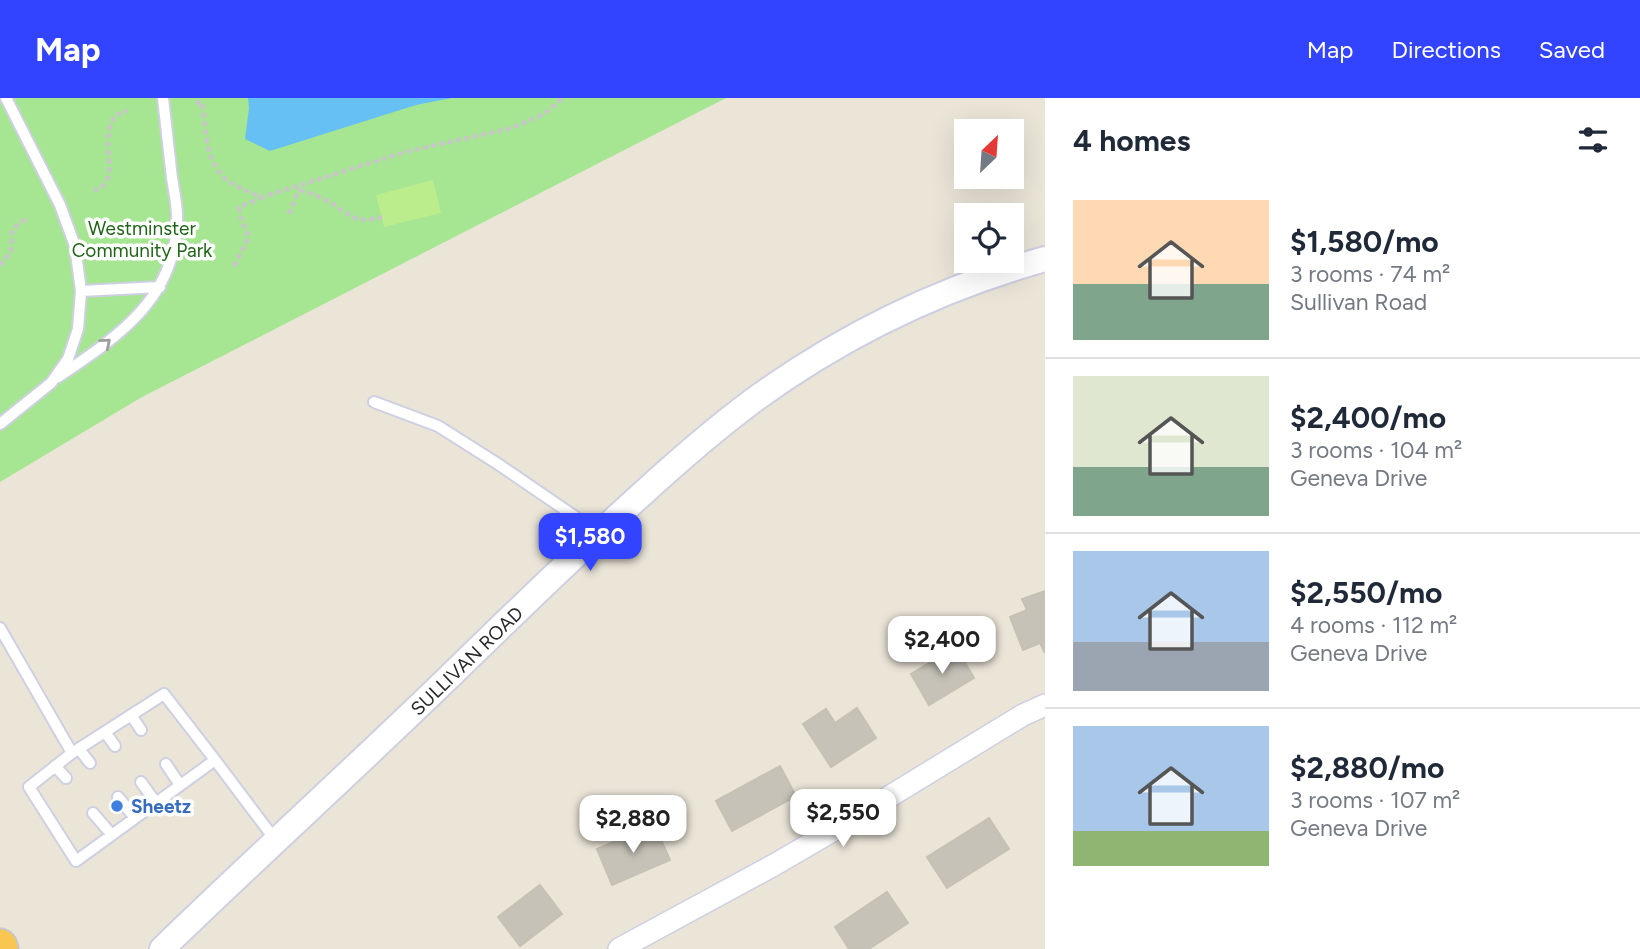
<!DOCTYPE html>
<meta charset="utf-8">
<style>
body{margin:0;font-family:Figtree,sans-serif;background:#f6f6f7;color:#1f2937;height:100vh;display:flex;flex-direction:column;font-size:26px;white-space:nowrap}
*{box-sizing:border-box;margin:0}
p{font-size:23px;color:#747a83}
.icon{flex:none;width:38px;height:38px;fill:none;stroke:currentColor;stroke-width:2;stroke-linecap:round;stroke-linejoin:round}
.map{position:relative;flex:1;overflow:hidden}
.side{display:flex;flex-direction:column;background:#fff;width:595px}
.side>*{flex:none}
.needle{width:46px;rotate:25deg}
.buttons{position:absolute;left:954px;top:21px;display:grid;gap:14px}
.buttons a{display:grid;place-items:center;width:70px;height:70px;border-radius:0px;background:#fff;box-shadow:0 7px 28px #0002;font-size:35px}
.price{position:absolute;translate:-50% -60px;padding:0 16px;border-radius:14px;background:#fff;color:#222;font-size:23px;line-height:46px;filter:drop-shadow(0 2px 4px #0008)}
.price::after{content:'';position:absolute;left:50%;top:42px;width:21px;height:16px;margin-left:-10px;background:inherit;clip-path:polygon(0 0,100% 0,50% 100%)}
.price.current{background:#3244ff;color:#fff}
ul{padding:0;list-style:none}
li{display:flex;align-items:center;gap:21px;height:175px;padding:0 28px}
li+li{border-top:2px solid #e0e1e3}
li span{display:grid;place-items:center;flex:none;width:196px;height:140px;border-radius:0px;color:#555}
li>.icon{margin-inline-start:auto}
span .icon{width:84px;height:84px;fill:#fffc;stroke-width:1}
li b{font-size:30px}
h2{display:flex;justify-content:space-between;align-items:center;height:84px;padding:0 28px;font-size:30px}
header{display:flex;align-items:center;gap:42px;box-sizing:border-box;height:98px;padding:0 35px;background:#3244ff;color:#fff}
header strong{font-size:33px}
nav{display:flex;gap:38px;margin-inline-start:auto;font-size:24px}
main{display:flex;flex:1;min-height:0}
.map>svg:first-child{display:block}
.green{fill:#a6e592}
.pitch{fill:#bbed8d}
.water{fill:#66c0f3}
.building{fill:#c6c2b8;stroke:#c6c1b2;stroke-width:2}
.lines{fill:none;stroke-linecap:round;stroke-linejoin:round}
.service-casing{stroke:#ced0e2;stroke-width:14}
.minor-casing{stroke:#ced0e2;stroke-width:24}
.tertiary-casing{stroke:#ced0e2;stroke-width:28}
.trunk-casing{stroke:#c7c7c7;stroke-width:37}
.path{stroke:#c7c7c7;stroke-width:4.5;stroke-dasharray:5 3.5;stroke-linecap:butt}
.service{stroke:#fff;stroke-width:10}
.minor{stroke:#fff;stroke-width:21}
.tertiary{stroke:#fff;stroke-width:24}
.trunk{stroke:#fac652;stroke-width:33}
.oneway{stroke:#9e9e9e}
.shop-dot{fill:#3f7fe0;stroke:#fff;stroke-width:2.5}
.labels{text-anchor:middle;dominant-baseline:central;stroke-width:7;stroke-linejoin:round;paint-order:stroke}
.park-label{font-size:19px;fill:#1f6616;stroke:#fff}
.street-label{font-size:19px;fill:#282828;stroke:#fff}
.shop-label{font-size:19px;font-weight:bold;fill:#366cbe;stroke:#fff;text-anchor:start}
</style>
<header>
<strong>Map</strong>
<nav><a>Map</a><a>Directions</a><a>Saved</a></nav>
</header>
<main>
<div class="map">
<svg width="1045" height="851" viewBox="0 0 1045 851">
<rect width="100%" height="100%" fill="#ebe5d8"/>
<path class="green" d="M0,0H726L142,299L0,384Z"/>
<path class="pitch" d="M433,82L441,115L384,129L376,97Z"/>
<path class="water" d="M248,0H452L416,7L270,53L245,41L249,10Z"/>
<path class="building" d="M1045,493V555L1040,545L1023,552L1010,519L1027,512L1022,501Z
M956,549L974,580L929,607L911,576Z
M857,610L876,640L831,669L803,626L826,611L835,625Z
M780,668L796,698L732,733L716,703Z
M989,720L1009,751L947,790L927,759Z
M654,726L670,762L612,787L597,751Z
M540,787L562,816L520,848L498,819Z
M887,794L908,825L869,851H849L835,829Z"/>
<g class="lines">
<defs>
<path id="service" d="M81,193L160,189
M58,279C119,238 178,199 177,118C177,106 174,93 172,80C169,54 166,27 163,0
M374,304L438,328L498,366L599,435
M0,326L51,285L68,261L78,231L81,193L75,148L60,107L6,0
M0,530L72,655L29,689L76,763L215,662L276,743
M131,617L141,632
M105,634L115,648
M79,651L90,665
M72,655L164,596L215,662
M166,666L180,687
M55,668L66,680
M141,684L156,705
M118,699L135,720
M93,715L112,737"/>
<path id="minor" d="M619,851L774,767L846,725L1023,617L1045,607"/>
<path id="tertiary" d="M162,851C256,760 353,672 447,581C511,519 575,456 641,397C678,363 715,331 754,302C842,238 941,190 1045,161"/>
<path id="trunk" d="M0,848L1,851"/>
</defs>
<use href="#service" class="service-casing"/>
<use href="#minor" class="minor-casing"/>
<use href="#tertiary" class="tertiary-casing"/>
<use href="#trunk" class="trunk-casing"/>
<path class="path" d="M196,5L202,4C206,32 205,69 231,85C241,91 252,95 262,99L405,54L512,30L544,16L563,0
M300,92C309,95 318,98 326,102C349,115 353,127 382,119
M94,93C99,90 105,88 107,82C115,63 95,18 128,13
M289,116L299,91
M0,167L11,154L12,132L21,124L29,120
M234,168L249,139L241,120L239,109L261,100"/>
<use href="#service" class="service"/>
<use href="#minor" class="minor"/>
<use href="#tertiary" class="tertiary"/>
<use href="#trunk" class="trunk"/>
</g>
<defs><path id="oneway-chevron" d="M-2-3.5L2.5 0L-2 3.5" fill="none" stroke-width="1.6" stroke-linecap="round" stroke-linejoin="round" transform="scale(1.75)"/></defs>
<use class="oneway" href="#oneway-chevron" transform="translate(106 245) rotate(-40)"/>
<circle class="shop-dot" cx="117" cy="708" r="7"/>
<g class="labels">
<g class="park-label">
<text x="142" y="130">Westminster<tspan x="142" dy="22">Community Park</tspan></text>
</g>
<g class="street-label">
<text transform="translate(467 563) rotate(-44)">SULLIVAN ROAD</text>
</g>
<g class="shop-label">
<text x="131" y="708">Sheetz</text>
</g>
</g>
</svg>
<div class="buttons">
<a><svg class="needle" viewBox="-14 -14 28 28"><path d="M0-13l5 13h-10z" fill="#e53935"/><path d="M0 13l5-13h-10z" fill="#747a83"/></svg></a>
<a><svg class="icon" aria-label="locate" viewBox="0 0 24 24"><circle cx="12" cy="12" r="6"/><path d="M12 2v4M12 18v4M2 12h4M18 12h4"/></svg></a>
</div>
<b class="price current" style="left:590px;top:475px">$1,580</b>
<b class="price" style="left:942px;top:578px">$2,400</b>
<b class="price" style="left:843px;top:751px">$2,550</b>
<b class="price" style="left:633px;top:757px">$2,880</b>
</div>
<section class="side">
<h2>4 homes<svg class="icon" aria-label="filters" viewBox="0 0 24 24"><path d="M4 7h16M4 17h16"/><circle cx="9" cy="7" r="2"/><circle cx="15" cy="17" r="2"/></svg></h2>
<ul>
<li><span style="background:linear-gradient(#ffd9b3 60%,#7fa58c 0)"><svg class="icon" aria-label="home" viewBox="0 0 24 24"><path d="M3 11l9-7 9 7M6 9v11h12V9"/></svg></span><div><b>$1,580/mo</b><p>3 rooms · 74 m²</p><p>Sullivan Road</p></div></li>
<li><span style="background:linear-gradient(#dfe7d0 65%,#7fa58c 0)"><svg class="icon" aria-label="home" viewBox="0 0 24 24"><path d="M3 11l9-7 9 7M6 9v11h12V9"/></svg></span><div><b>$2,400/mo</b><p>3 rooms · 104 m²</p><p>Geneva Drive</p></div></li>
<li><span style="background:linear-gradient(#a9c7e8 65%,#9aa5b1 0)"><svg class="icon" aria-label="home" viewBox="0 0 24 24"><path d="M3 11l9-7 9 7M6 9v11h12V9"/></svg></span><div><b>$2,550/mo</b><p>4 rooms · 112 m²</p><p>Geneva Drive</p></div></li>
<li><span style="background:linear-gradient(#a9c7e8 75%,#8fb573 0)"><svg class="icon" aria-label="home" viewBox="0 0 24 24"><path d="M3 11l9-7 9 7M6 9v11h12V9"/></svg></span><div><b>$2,880/mo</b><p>3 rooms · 107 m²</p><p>Geneva Drive</p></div></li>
</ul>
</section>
</main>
